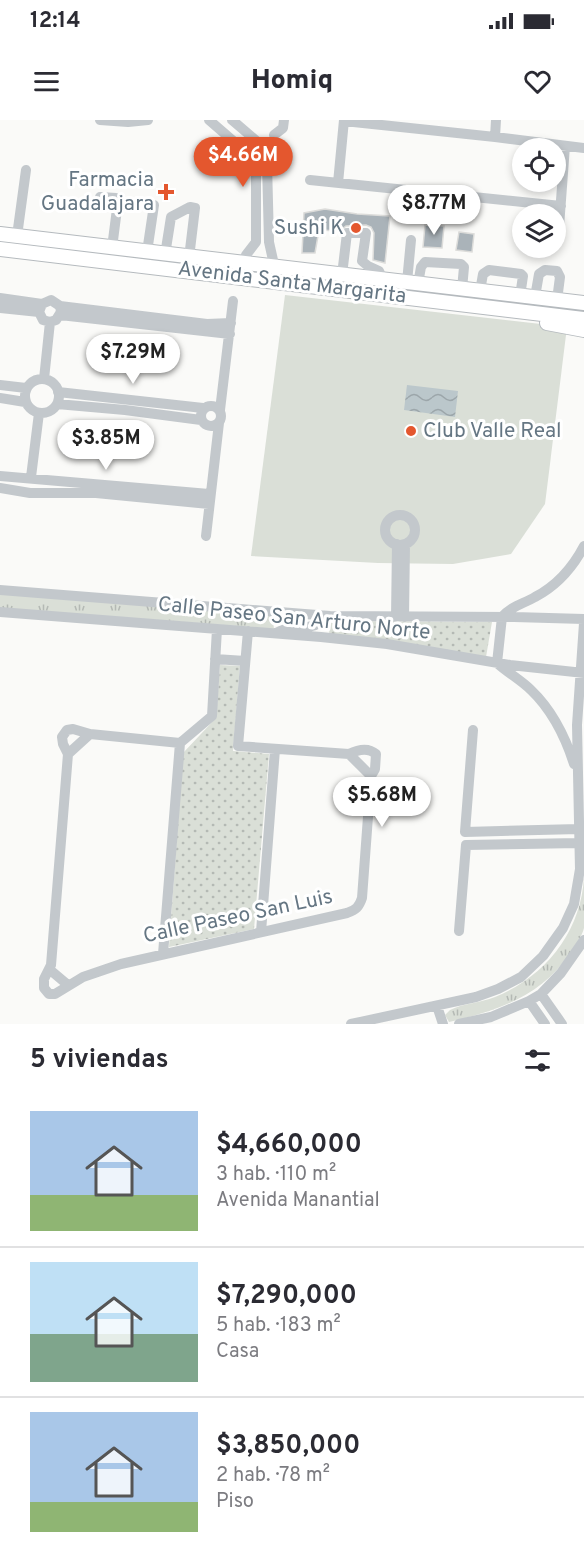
<!DOCTYPE html>
<html lang="es">
<meta charset="utf-8">
<style>
body{margin:0;font-family:Overpass,sans-serif;background:#f2f2f3;color:#2b2b33;height:100vh;display:flex;flex-direction:column;font-size:22px;white-space:nowrap}
*{box-sizing:border-box;margin:0}
p{font-size:20px;color:#7c7c81}
.icon{flex:none;width:33px;height:33px;fill:none;stroke:currentColor;stroke-width:2;stroke-linecap:round;stroke-linejoin:round}
.map{position:relative;height:904px;overflow:hidden}
.details{display:flex;flex-direction:column;background:#fff;flex:1}
.details>*{flex:none}
.fabs{position:absolute;left:512px;top:18px;display:grid;gap:12px}
.fabs a{display:grid;place-items:center;width:54px;height:54px;border-radius:50%;background:#fff;box-shadow:0 3px 9px #0003;font-size:30px}
.price{position:absolute;translate:-50% -51px;padding:0 14px;border-radius:21px;background:#fff;color:#222;font-size:20px;line-height:39px;filter:drop-shadow(0 2px 3px #0008)}
.price::after{content:'';position:absolute;left:50%;top:36px;width:18px;height:14px;margin-left:-9px;background:inherit;clip-path:polygon(0 0,100% 0,50% 100%)}
.price.on{background:#e4572e;color:#fff}
ul{padding:0;list-style:none}
li{display:flex;align-items:center;gap:18px;height:150px;padding:0 30px}
li+li{border-top:2px solid #e1e1e2}
li span{display:grid;place-items:center;flex:none;width:168px;height:120px;border-radius:0px;color:#555}
li>.icon{margin-inline-start:auto}
span .icon{width:72px;height:72px;fill:#fffc;stroke-width:1}
li b{font-size:26px}
h2{display:flex;justify-content:space-between;align-items:center;height:72px;padding:0 30px;font-size:26px}
.status{display:flex;justify-content:space-between;align-items:center;height:42px;padding:0 30px;background:#fff;direction:ltr}
.status svg{height:16px;fill:currentColor}
header{display:flex;justify-content:space-between;align-items:center;height:78px;padding:0 30px;background:#fff;font-size:27px;font-weight:800}
.map>svg:first-child{display:block}
.grass{fill:url(#grass-tufts)}
.park{fill:url(#park-dots)}
.garden{fill:#dadfd7}
.water{fill:url(#water-waves)}
.building{fill:#aab3b9;stroke:#dcdcda;stroke-width:1.5}
.lines{fill:none;stroke-linecap:round;stroke-linejoin:round}
.major-casing{stroke:#b5babe;stroke-width:16}
.minor{stroke:#c3c8cc;stroke-width:10}
.major{stroke:#fff;stroke-width:14}
.poi-dot{fill:#e4572e;stroke:#fff;stroke-width:2}
.labels{text-anchor:middle;dominant-baseline:central;stroke-width:6;stroke-linejoin:round;paint-order:stroke}
.poi-label{font-size:21px;fill:#657683;stroke:#fff;text-anchor:end}
.street-label{font-size:21px;fill:#657683;stroke:#fff}
</style>
<div class="status"><b>12:14</b><svg viewBox="0 0 49 12"><path d="M0 12V9h3v3zM5 12V6h3v6zM10 12V3h3v9zM15 12V0h3v12zM26 1h20v11H26zM47 4h2v5h-2z"/></svg></div>
<header><svg class="icon" aria-label="menu" viewBox="0 0 24 24"><path d="M4 6h16M4 12h16M4 18h16"/></svg>Homiq<svg class="icon" aria-label="heart" viewBox="0 0 24 24"><path d="M12 20l-8-8c-3-5 5-10 8-4 3-6 11-1 8 4z"/></svg></header>
<div class="map">
<svg width="584" height="904" viewBox="0 0 584 904">
<defs>
<pattern id="grass-tufts" width="24" height="20" patternUnits="userSpaceOnUse" patternTransform="scale(1.5)"><rect width="24" height="20" fill="#dadfd7"/><path d="M3 7l-1-3M5 7V3M7 7l1-3M15 17l-1-3M17 17v-4M19 17l1-3" fill="none" stroke="#b4b9b4"/></pattern>
<pattern id="park-dots" width="8" height="8" patternUnits="userSpaceOnUse" patternTransform="scale(1.5)"><rect width="8" height="8" fill="#dadfd7"/><path d="M2 2h.1M6 6h.1" fill="none" stroke="#b4b9b4" stroke-width="1.8" stroke-linecap="round"/></pattern>
<pattern id="water-waves" width="16" height="10" patternUnits="userSpaceOnUse" patternTransform="scale(1.5)"><rect width="16" height="10" fill="#bbc7cb"/><path d="M0 5q4-4 8 0t8 0" fill="none" stroke="#9ca6aa"/></pattern>
</defs>
<rect width="100%" height="100%" fill="#fafaf8"/>
<path class="grass" d="M0,472L272,492L274,509L0,488Z
M584,757C584,773 584,793 584,808C582,817 575,825 570,833C542,876 497,891 449,902L445,895L450,890C464,883 480,883 495,877C545,857 581,812 584,757Z"/>
<path class="park" d="M330,501L492,502L486,537L329,515Z
M220,545L240,546L233,631L269,634L254,809L169,827L183,633L216,598Z"/>
<path class="garden" d="M285,175L567,207L545,384L511,434L453,444L378,443L251,436Z"/>
<path class="water" d="M407,265L458,271L455,297L404,290Z"/>
<path class="building" d="M325,89L357,94L390,96L385,143L373,140L374,113L371,107L366,105L346,106L340,111L319,110L315,133H302L304,93Z
M425,105L444,106L442,128L423,127Z
M459,112L474,114L472,132L456,130Z"/>
<g class="lines">
<defs>
<path id="major" d="M0,114L584,183
M0,129L584,199
M547,203L584,210"/>
</defs>
<use href="#major" class="major-casing"/>
<path class="minor" d="M100,0L128,2L148,0
M209,0L239,26L256,46V122L246,135L243,144
M232,0L259,23L267,43L269,122L273,140V147
M344,1L495,17L584,28
M274,15L283,8L284,0
M495,17L496,0
M310,60L561,86
M338,63L344,0
M100,77L116,78L118,81L112,128
M559,107L565,26
M17,116L26,50
M147,132L154,85
M165,135L171,97L190,87L195,88L189,138
M342,155L347,113H366L362,141L368,146L379,151L383,160
M407,162L411,120
M418,164L421,147L425,142L461,144L464,147L462,169
M480,171L483,154L489,150L521,154L523,156L520,176
M535,177L539,154L545,150L557,151L560,157L557,180
M0,178L42,184L51,180L60,186L61,192L56,200L50,202L43,200L39,192L42,184
M60,186L207,204L231,203
M0,188L39,192
M60,195L230,214
M25 276a17 17 0 1 1 34 0a17 17 0 1 1-34 0Z
M44,259L50,202
M0,265L26,268
M58,272L203,288
M0,278L25,282
M57,284L125,290L201,300
M201 296a10 10 0 1 1 20 0a10 10 0 1 1-20 0Z
M220,290L233,181
M0,356L209,374
M31,357L39,293
M0,368L30,373H96L209,384
M385 410a15 15 0 1 1 30 0a15 15 0 1 1-30 0Z
M206,416L219,303
M0,470L330,496L514,497L584,499
M0,492L321,517L387,524L510,545L584,553
M396,497L397,424
M404,497L405,424
M217,509L212,596L180,623L90,614L73,609L67,610L62,617L63,624L68,634L51,845L44,859V868L49,874H55L83,857L121,844L347,793C356,790 359,787 362,778L371,656L375,649L376,634C368,627 357,630 349,634L238,626L248,511
M278,512C291,504 308,511 319,503L320,495
M215,539L245,541
M473,610L465,712L579,709
M68,634L90,614
M349,634L371,656
M574,644C565,616 553,591 531,570C521,560 508,553 497,543L502,497C511,486 523,484 535,477C556,466 573,447 584,426
M459,811L466,725L579,723
M261,812L275,629
M163,834L180,623
M49,849L68,865
M541,874L562,904
M529,881L545,904
M437,886L443,904
M351,904L476,877L498,869L521,857L543,836L563,808L574,784L580,749L577,605L584,503
M459,904L491,897L529,881L541,874L561,853L584,820"/>
<use href="#major" class="major"/>
</g>
<g class="poi-dot">
<path d="M163 63h6v6h6v6h-6v6h-6v-6h-6v-6h6z"/>
<circle cx="356" cy="108" r="6"/>
<circle cx="411" cy="311" r="6"/>
</g>
<g class="labels">
<g class="poi-label">
<text x="154" y="60">Farmacia<tspan x="154" dy="24">Guadalajara</tspan></text>
<text x="344" y="108">Sushi K</text>
<text x="423" y="311" text-anchor="start">Club Valle Real</text>
</g>
<g class="street-label">
<text transform="translate(292 163) rotate(7)">Avenida Santa Margarita</text>
<text transform="translate(294 499) rotate(6)">Calle Paseo San Arturo Norte</text>
<text transform="translate(238 797) rotate(-12)">Calle Paseo San Luis</text>
</g>
</g>
</svg>
<div class="fabs">
<a><svg class="icon" aria-label="locate" viewBox="0 0 24 24"><circle cx="12" cy="12" r="6"/><path d="M12 2v4M12 18v4M2 12h4M18 12h4"/></svg></a>
<a><svg class="icon" aria-label="layers" viewBox="0 0 24 24"><path d="M12 4l9 5-9 5-9-5zM3 14l9 5 9-5"/></svg></a>
</div>
<b class="price on" style="left:243px;top:68px">$4.66M</b>
<b class="price" style="left:434px;top:116px">$8.77M</b>
<b class="price" style="left:133px;top:265px">$7.29M</b>
<b class="price" style="left:106px;top:351px">$3.85M</b>
<b class="price" style="left:382px;top:708px">$5.68M</b>
</div>
<section class="details">
<h2>5 viviendas<svg class="icon" aria-label="filters" viewBox="0 0 24 24"><path d="M4 7h16M4 17h16"/><circle cx="9" cy="7" r="2"/><circle cx="15" cy="17" r="2"/></svg></h2>
<ul>
<li><span style="background:linear-gradient(#a9c7e8 70%,#8fb573 0)"><svg class="icon" aria-label="home" viewBox="0 0 24 24"><path d="M3 11l9-7 9 7M6 9v11h12V9"/></svg></span><div><b>$4,660,000</b><p>3 hab. · 110 m²</p><p>Avenida Manantial</p></div></li>
<li><span style="background:linear-gradient(#bfe0f5 60%,#7fa58c 0)"><svg class="icon" aria-label="home" viewBox="0 0 24 24"><path d="M3 11l9-7 9 7M6 9v11h12V9"/></svg></span><div><b>$7,290,000</b><p>5 hab. · 183 m²</p><p>Casa</p></div></li>
<li><span style="background:linear-gradient(#a9c7e8 75%,#8fb573 0)"><svg class="icon" aria-label="home" viewBox="0 0 24 24"><path d="M3 11l9-7 9 7M6 9v11h12V9"/></svg></span><div><b>$3,850,000</b><p>2 hab. · 78 m²</p><p>Piso</p></div></li>
</ul>
</section>
